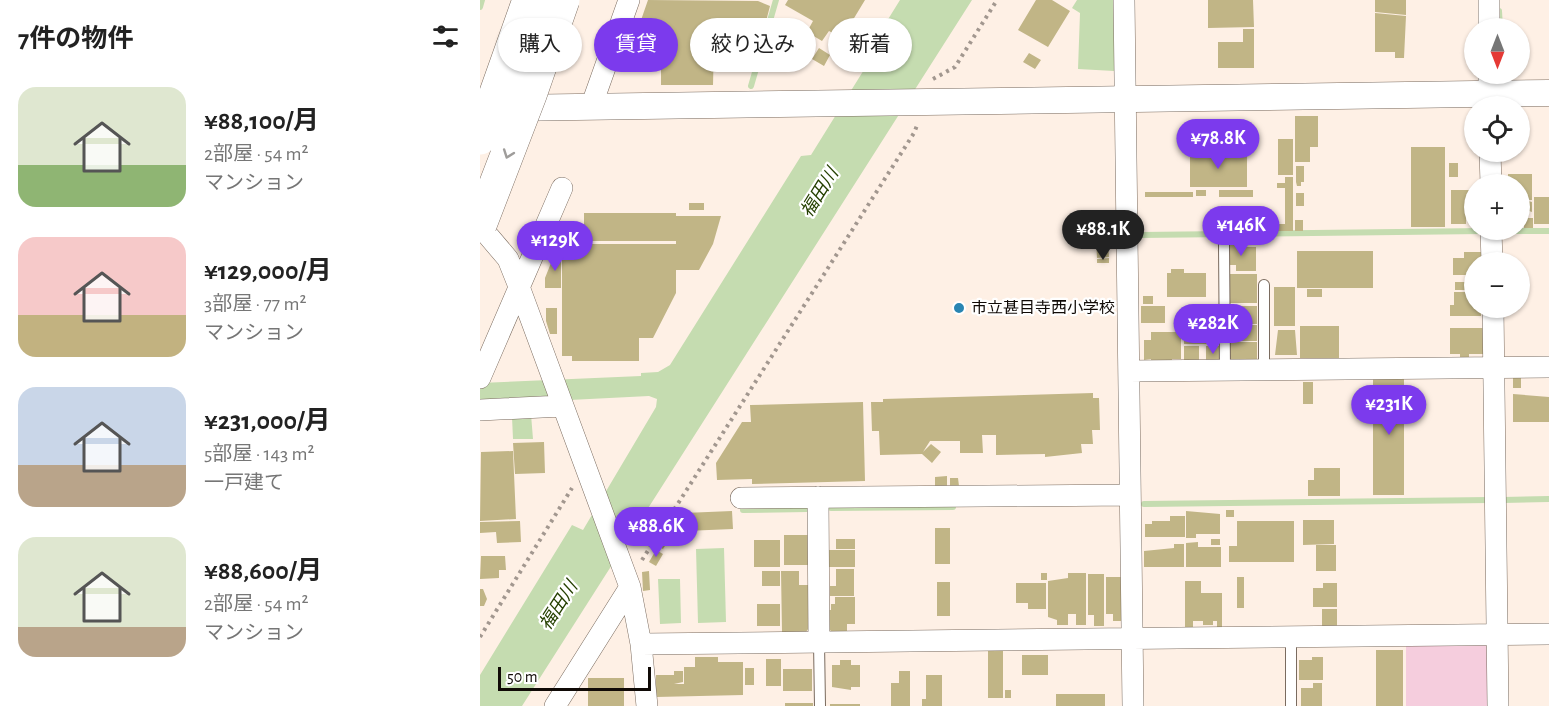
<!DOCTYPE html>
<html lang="ja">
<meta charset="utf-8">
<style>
body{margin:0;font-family:"Alegreya Sans","Noto Sans JP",sans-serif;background:#f2f2f2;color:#222;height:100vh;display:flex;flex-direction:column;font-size:22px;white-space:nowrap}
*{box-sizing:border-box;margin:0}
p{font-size:20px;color:#767676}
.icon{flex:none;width:33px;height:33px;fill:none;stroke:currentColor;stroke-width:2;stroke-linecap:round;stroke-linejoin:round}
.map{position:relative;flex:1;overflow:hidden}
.drawer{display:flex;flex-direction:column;background:#fff;width:480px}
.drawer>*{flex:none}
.hud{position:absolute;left:18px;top:18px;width:570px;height:54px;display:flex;gap:12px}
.needle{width:39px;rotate:180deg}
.controls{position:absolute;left:984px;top:18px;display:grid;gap:12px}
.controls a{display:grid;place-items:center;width:66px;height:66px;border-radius:50%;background:#fff;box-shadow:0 2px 4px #0004;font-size:30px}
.scale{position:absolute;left:18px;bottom:15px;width:153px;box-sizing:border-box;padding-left:6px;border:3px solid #100a06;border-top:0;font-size:16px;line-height:21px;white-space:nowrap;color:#100a06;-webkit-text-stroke:4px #fff;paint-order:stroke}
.price{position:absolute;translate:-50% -51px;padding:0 14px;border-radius:21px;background:#7c3aed;color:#fff;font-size:20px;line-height:39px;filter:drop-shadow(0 2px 3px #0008)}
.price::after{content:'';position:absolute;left:50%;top:36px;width:18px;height:14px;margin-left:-9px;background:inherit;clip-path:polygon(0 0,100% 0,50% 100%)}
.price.active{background:#222;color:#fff}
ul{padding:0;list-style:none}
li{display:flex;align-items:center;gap:18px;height:150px;padding:0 18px}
li span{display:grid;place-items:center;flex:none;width:168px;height:120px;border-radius:18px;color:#555}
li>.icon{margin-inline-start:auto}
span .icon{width:72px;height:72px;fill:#fffc;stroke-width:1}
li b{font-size:26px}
h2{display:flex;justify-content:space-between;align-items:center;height:72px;padding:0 18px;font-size:26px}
.pill{padding:0 21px;border-radius:27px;background:#fff;box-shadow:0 2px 4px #0004;font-size:21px;line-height:54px}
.pill.active{background:#7c3aed;color:#fff}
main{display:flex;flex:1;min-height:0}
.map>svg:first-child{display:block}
.green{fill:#f5cddd}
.water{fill:#c5dcb0}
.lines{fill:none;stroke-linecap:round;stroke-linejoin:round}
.stream{stroke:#c5dcb0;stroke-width:6}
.building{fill:#c1b586}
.service-casing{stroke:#7a6b5f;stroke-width:12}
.minor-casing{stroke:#7a6b5f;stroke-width:22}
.tertiary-casing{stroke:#7a6b5f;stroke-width:27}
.path{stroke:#a2978f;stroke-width:4;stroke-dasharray:3 4.5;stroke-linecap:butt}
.service{stroke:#fff;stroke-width:10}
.minor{stroke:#fff;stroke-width:21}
.tertiary{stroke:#fff;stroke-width:26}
.motorway-bridge-casing{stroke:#7a6b5f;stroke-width:34;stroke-linecap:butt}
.motorway-bridge{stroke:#fff;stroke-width:33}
.oneway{stroke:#9f9d9b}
.poi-dot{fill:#2985b2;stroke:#fff;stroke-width:2}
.labels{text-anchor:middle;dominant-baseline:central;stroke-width:4.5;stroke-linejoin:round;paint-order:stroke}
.poi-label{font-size:16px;fill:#100a06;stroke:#fff;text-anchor:start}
.water-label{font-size:18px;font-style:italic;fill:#254000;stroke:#fff}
</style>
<main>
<section class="drawer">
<h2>7件の物件<svg class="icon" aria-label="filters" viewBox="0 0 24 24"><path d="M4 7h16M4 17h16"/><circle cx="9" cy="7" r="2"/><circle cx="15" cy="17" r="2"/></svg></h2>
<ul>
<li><span style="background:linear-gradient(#dfe7d0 65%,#8fb573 0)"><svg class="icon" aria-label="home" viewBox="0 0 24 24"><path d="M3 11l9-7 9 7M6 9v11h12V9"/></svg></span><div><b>¥88,100/月</b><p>2部屋 · 54 m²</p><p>マンション</p></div></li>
<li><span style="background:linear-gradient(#f6c9c9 65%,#c2b280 0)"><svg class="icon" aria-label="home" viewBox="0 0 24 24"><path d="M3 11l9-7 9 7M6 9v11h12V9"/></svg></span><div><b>¥129,000/月</b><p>3部屋 · 77 m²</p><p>マンション</p></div></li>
<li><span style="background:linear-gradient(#c9d6e8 65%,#b9a48a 0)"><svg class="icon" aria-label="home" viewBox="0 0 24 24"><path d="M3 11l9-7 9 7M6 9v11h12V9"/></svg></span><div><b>¥231,000/月</b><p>5部屋 · 143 m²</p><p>一戸建て</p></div></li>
<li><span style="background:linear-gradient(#dfe7d0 75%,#b9a48a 0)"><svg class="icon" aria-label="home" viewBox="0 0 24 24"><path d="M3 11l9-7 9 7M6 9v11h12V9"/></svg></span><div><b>¥88,600/月</b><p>2部屋 · 54 m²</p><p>マンション</p></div></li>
</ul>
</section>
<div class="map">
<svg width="1069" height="706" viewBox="0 0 1069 706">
<rect width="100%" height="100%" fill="#fef0e5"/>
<path class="green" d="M926,642H1011L1012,706H926Z"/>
<path class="water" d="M420,0H492L42,706H0V675L92,525L103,530L176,407L177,399L169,396L50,402L53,439H33L32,417L0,402V383L161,376V373L178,372L190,365L321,156L331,155L400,44L402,29Z
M597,0H634V71L598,69L600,13L592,8Z
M244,548L246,622L218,623L216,549Z
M178,579H200L201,623L180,624Z"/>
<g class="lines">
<path class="stream" d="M0,7L2,0
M1019,11L1020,28
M271,86L296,0
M1021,231H1069
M660,235L1003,231
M1023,500L1069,499
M664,504L1010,500
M351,508L473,507
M263,510L328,509"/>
</g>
<path class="building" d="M168,0L278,1L290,6L277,56L263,53V50H235L234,43L233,85H181V63H184V54L158,53L159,46H152Z
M308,0H385L362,38L349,31L342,41L327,32L333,21L305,5Z
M556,0H572L590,11L568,47L538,30Z
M728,0H773L774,27L728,28Z
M895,0H926V15L895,12Z
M895,13L926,16L924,58H915V52H895Z
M763,29H774V68H738V42H763Z
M339,48L350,55L344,66L332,59Z
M549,53L561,60L555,69L543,62Z
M815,116H838V147H830V162H815Z
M798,139H813V175H798Z
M931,147H965V227H931Z
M710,153H754V156H767V187H710Z
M969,163H978V177H969Z
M816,166H824V182H821V186H817L816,182Z
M1028,174H1052V200H1044L1052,202V212L1040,208V184H1028Z
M805,177H813V231H790V224H805V188H797V183H805Z
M716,190H726V196H716Z
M739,190H773V197H739Z
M971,190H994V218H986V224H971Z
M665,192H713V197H665Z
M816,193H824V206H816Z
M1054,197H1069V224H1054Z
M209,203H224V210H209Z
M1040,209H1043V223H1040Z
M104,213H196V216H241L233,244L219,270H196V293L173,338H159V361H92V356H82V244H196V241H104Z
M614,213H628V237L615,238Z
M1044,218H1053V228H1044Z
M815,220H823V231H815Z
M616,239H628L629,257L617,258Z
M747,241H760V247H776V271H756V265H747Z
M77,248H81V288H65V278Z
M817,251H893V288H817Z
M984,252H1002V262H994V275H973V258H984Z
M629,258V263H617V259Z
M691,269H704V273H726V297H687V273H691Z
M748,274H777V303H748Z
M975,282H988V290H975Z
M794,287H815V326H794Z
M827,289H842V297H827Z
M974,292H994V308H1001V316H970V305H974Z
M663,296H673V304H663Z
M661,306H685V323H661Z
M750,306H777V324H750Z
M66,308H77V334H70L66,321Z
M704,319H739V344H704Z
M752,325H777V341H752Z
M820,326H859V358H820Z
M970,328H1008V354H989V360H980V354H970Z
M798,330H815L817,355H795Z
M671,332H701V359H692V364H671V359L664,360V340H671Z
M749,342H777V359H749Z
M704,346H719V364H704Z
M726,346H740V364H726Z
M1033,374H1041V388H1033Z
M893,376H924V495H893Z
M823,382H833V404H823Z
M613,393V398H619L620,430H612L613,444H601L602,453L565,457V454L516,455V435H502L503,453H480V441H450L443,452L451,444L461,452L452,463L442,454L400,455L399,431H392L391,402H403V399Z
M1033,394L1069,397V422H1033Z
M383,402L385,481L272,484V479L237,480L236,463L262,422H271L270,405Z
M64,442L65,473L35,474L33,443Z
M33,451L36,519L0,521L1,452Z
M834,468H860V496H828V480H834Z
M467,476V486H455V477Z
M470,478H478L479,486L470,487Z
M746,510H754V517H746Z
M252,511L253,529L205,531L204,513Z
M706,511L740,514V534H716V538H706Z
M690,516H705V537H665V524H672V521H690Z
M823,520H854V544L823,545Z
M40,521L41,542L17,543L16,532L0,533V522Z
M757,521H814V562H749V546H757Z
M455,528H470V564H455Z
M304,535H332V565H304Z
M184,537L189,540L183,549L179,547Z
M356,539H375V549H356Z
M731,539H740V545H731Z
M274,540H300V567H274Z
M718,542V547H741V567H706V543Z
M694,544H704V567H664V551L694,548Z
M836,545H856V571H836Z
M176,550L183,554L176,566L169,562Z
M349,550H375V567H349Z
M1,556H25L26,570H19V578L0,579Z
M356,569H374V596H350V586H356Z
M169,571L170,590L163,591L162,572Z
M282,571H300V586H282Z
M301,571H319V585H331V625L326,632H302Z
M561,573H567V580H561Z
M588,573H606V625H596V614H588V625H577V620L568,617V581L588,578Z
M608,574H624V626H614V615H608Z
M626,577H643V621H633V614H626Z
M757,577H764V608H757Z
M705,581H721V593H742V627H737V621H733V625H723V621H713V628H705Z
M457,582H470V616H457Z
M536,583H566V609H548V603H536Z
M843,583H857V607H833V588H843Z
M0,589H3L7,599L4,606H0Z
M355,597H375V624H367V631H351L346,626V610H351V604H355Z
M277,604H300V626H277Z
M842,609H857V626H842Z
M508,647H523V698H508Z
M896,650H923V706H896Z
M542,655H568V675H542Z
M215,657H238V662H263V695L176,697V675H194V671H203V682L194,684H204V667H215Z
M832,657H843V680H819V660H832Z
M286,659H301V686H286Z
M360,660H371V665H380V687H371V690L352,687V665H360Z
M265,668H274V685H265Z
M303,669H332V691H303Z
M419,671H430V706H411V683H419Z
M446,675H462V706H442V699H446Z
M108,678H144V706H108Z
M833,683H842V706H821V688H833Z
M525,690H531V698H525Z
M576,694H625V706H576Z
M305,703H333V706H305Z
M350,704H380V706H350Z"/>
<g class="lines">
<defs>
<path id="service" d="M744,245L745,370
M784,285V370
M811,637V706
M339,642L340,706"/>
<path id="minor" d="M644,0L653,706
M1009,0V28
M1009,74V106
M111,107L149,0
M1010,152L1011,184
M0,226L28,259L38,284L150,587L161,644L167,706
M1011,230L1012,262
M1013,308L1018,706
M649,371L1069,367
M0,378L82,188
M0,410L82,406
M338,497L339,642
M261,498L650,495
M161,644L1069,634
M75,706L150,587"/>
<path id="tertiary" d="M28,108L1069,93"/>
</defs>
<use href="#service" class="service-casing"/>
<use href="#minor" class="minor-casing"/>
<use href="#tertiary" class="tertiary-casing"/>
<path class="path" d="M453,79L475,67L517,0
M162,560L434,133L438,123
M0,637L92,488"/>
<use href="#service" class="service"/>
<use href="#minor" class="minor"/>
<use href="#tertiary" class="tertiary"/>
<defs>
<path id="motorway-bridge" d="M0,138L49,0
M0,225L50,95L83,0"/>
</defs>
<use href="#motorway-bridge" class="motorway-bridge-casing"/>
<use href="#motorway-bridge" class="motorway-bridge"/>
</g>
<defs><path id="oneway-chevron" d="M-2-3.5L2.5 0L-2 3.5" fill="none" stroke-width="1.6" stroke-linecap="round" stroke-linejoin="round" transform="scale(1.5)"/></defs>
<use class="oneway" href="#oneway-chevron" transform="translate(28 154) rotate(110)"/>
<circle class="poi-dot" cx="479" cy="308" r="6"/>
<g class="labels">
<g class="poi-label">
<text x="491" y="308">市立甚目寺西小学校</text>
</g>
<g class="water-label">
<text transform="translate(340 193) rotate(-58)">福田川</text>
<text transform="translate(79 606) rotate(-57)">福田川</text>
</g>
</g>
</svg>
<div class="controls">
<a><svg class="needle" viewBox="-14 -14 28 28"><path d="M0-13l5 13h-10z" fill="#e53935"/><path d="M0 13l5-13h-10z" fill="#767676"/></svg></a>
<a><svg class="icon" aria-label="locate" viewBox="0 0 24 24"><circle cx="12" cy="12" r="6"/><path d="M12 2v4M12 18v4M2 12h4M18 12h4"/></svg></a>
<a>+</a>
<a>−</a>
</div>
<div class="scale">50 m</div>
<b class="price" style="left:738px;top:170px">¥78.8K</b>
<b class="price" style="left:761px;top:257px">¥146K</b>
<b class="price active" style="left:623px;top:261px">¥88.1K</b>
<b class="price" style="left:75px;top:272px">¥129K</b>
<b class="price" style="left:733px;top:355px">¥282K</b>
<b class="price" style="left:909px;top:436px">¥231K</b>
<b class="price" style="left:176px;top:558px">¥88.6K</b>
<div class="hud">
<a class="pill">購入</a>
<a class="pill active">賃貸</a>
<a class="pill">絞り込み</a>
<a class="pill">新着</a>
</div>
</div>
</main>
